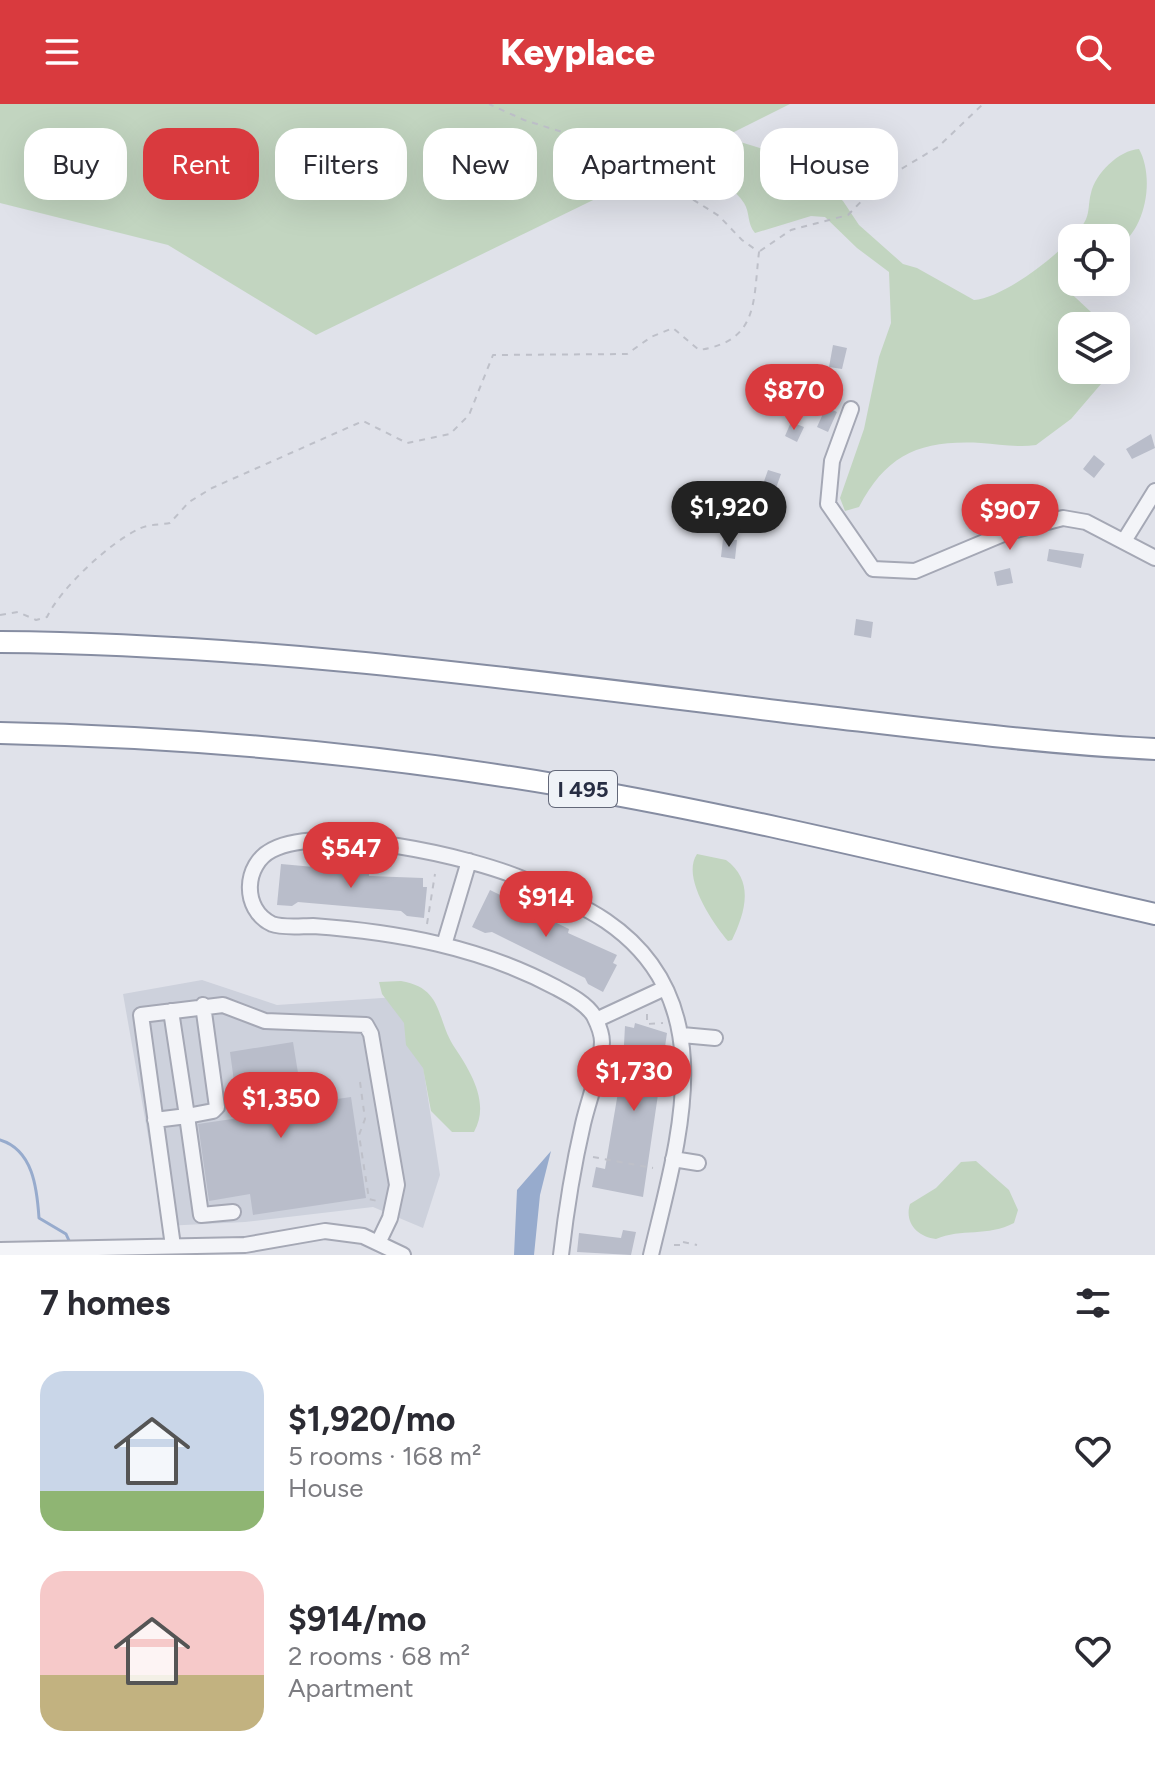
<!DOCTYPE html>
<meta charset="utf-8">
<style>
body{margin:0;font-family:Figtree,sans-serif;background:#f2f2f3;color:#2b2b33;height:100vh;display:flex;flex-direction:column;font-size:30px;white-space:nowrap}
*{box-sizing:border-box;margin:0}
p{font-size:26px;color:#7c7c81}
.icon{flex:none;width:44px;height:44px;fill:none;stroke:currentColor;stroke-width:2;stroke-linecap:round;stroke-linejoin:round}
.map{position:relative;height:1151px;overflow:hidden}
.details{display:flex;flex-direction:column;background:#fff;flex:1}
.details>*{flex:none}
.banner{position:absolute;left:24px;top:24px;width:1108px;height:72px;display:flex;gap:16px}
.controls{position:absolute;left:1058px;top:120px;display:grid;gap:16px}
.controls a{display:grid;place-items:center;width:72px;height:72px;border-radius:16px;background:#fff;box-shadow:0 8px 32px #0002;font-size:40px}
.price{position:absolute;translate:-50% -68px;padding:0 18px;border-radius:28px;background:#d93a3e;color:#fff;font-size:26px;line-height:52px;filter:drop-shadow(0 2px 4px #0008)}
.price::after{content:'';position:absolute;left:50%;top:48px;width:24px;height:18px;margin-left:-12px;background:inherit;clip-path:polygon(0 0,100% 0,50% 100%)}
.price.current{background:#222;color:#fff}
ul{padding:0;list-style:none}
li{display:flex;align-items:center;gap:24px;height:200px;padding:0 40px}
li span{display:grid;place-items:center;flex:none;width:224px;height:160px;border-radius:24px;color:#555}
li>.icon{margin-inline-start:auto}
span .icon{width:96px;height:96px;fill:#fffc;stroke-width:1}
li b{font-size:34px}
h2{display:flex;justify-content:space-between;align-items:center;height:96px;padding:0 40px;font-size:34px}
.pill{padding:0 28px;border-radius:24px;background:#fff;box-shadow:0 8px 32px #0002;font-size:28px;line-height:72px}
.pill.current{background:#d93a3e;color:#fff}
header{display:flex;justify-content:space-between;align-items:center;height:104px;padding:0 40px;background:#d93a3e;color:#fff;font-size:36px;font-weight:800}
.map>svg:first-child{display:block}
.built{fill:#cdd1dc}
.green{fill:#c2d5c0}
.water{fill:#97abcd}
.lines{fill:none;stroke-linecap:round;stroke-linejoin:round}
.stream{stroke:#97abcd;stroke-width:3}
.building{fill:#b9bdca}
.minor-casing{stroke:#a5a8b5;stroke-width:18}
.highway-casing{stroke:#868da2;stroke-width:24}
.path{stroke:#bec0c9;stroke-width:2;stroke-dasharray:6 6;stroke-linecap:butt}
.minor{stroke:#f3f4f8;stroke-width:14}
.highway{stroke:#fff;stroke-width:20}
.labels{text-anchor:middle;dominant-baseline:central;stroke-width:7;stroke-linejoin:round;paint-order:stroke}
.shield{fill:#eff2f7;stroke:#636879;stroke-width:2}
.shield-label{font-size:22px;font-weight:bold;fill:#272d43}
</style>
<header><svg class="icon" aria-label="menu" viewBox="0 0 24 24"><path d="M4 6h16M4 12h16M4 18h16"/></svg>Keyplace<svg class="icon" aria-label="search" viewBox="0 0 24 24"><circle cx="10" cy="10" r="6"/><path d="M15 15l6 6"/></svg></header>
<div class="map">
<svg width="1155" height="1151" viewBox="0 0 1155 1151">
<rect width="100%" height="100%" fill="#e0e2ea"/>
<path class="built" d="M202,876L277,901L412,892L440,1071L423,1124L373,1103L245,1118L164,1122L123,890Z"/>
<path class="green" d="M0,0H790L730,30L737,37L786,52L805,62L843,97L859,121L903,160L917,164L974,196C1005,194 1068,145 1084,119C1090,110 1088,99 1091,89C1095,70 1119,46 1139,45C1155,74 1146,127 1116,144V134H1072V159L1058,167L1061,180L1106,222H1072V266H1113L1071,315L1036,341C1018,344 999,340 981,339C920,336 887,350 859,403L845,407L840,394L864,325L879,253L891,219L889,168L857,144L825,113L811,112L755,129C747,120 750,108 744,99C729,74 686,69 661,63L316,231L168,141L0,99Z
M697,750L726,756C755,777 745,809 732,836L728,837C713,819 681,773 697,750Z
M401,877C443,884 436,913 453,941C469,965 491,998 474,1028H452L431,1007L423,964L406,941L404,919L382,890L379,878Z
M976,1057L1009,1086L1018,1106L1014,1119C988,1133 961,1124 936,1135C918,1133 904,1119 910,1100L936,1084L961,1058Z"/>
<path class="water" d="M551,1047L540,1091L534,1151H514L517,1086Z"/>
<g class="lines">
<path class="stream" d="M0,1036C33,1046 37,1084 39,1114L66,1130L71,1141"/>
</g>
<path class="building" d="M833,241L847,244L842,265L829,263Z
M826,303L837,308L828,328L817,323Z
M791,318L804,323L797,338L785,332Z
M1151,330L1155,344L1132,355L1126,345Z
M1094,351L1105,360L1094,374L1083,365Z
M768,366L781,370L775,387L762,383Z
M723,435L737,436L735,455L721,453Z
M1049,445L1084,450L1081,464L1047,457Z
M1010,464L1013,479L997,482L994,468Z
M856,515L873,518L871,534L854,531Z
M281,760L369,768V772L423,774V783H427L424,814L407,812L401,807L298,798L292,802L277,801Z
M490,786L569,825L568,829L617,851L613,859L617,861L603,888L588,880L585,874L492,828L485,829L472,823Z
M635,919L667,929L643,1093L592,1083L596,1063L605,1065L623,959L625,922L634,924Z
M293,938L303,1000L351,993L366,1094L253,1111L250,1090L209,1097L198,1020L239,1014L230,948Z
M623,1126L636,1128L631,1151L577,1148L579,1129L621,1134Z"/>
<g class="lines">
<defs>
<path id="minor" d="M851,305L832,357L828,400L873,465L915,467L1008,428L1063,414L1086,418L1155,454
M1124,437L1155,387
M444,841L469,757
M171,907L187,1012L213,1007L217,1003L203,901
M596,916L665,884
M682,931L715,934
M155,1016L187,1012L201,1111L233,1108
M673,1055L698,1059
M173,1142L141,911L223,901L265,917L366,921L371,930L397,1081L390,1114L379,1137
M0,1146L245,1141L325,1127L363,1132L403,1151
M561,1151C566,1107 573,1063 583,1020C589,994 601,965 602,938C602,929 598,920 594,912C586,899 568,890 555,883C480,843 397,828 313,822C301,822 282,824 272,820C241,805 244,760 272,746C325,719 473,753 525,776C553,788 582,801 606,817C725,898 678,1036 651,1151"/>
<path id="highway" d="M0,538C266,540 530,577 794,609C915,623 1034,639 1155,645
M0,629C189,633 378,650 565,682C764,716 959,766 1155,810"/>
</defs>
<use href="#minor" class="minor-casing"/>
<use href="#highway" class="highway-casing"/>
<path class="path" d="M760,147L791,126L848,111L881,77L938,43L983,0
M0,511L18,508L36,516L47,513C60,485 110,438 139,425C148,420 160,421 170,419L189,398L212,384L363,317L407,339L450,330L469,311L493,251L627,250L651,233L673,224L699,246C759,237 753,198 759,148L742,136L719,112L610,43L524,16L489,0
M427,820L435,770
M647,910V920L663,919
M360,978L365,1015L359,1031L369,1095L381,1098
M593,1053L653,1064
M683,1138L697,1141
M674,1141H683"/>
<use href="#minor" class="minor"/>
<use href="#highway" class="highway"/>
</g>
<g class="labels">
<rect class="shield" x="549" y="667" width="68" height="36" rx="6"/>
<g class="shield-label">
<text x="583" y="685">I 495</text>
</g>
</g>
</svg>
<div class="controls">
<a><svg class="icon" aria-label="locate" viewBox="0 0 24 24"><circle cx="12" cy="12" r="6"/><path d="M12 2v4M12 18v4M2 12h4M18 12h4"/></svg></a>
<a><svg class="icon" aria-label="layers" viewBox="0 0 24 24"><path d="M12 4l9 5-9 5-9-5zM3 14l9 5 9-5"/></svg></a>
</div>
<b class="price" style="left:794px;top:328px">$870</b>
<b class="price current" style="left:729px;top:445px">$1,920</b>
<b class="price" style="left:1010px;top:448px">$907</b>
<b class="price" style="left:351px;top:786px">$547</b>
<b class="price" style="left:546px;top:835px">$914</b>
<b class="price" style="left:634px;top:1009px">$1,730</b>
<b class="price" style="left:281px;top:1036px">$1,350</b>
<div class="banner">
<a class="pill">Buy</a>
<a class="pill current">Rent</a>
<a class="pill">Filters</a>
<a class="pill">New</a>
<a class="pill">Apartment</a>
<a class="pill">House</a>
</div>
</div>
<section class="details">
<h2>7 homes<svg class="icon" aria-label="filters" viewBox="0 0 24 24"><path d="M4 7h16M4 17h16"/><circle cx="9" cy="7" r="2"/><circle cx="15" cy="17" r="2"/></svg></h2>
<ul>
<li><span style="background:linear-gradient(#c9d6e8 75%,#8fb573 0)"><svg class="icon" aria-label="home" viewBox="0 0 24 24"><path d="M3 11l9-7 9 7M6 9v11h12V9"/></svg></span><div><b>$1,920/mo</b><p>5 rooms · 168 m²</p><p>House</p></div><svg class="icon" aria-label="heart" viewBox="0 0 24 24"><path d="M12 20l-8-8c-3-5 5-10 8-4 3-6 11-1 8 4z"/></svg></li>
<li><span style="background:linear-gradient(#f6c9c9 65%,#c2b280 0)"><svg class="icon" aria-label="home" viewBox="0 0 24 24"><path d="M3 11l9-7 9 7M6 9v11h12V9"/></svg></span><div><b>$914/mo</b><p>2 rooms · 68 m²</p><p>Apartment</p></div><svg class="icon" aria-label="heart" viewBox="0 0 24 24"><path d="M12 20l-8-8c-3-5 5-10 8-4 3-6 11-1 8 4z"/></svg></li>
</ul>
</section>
